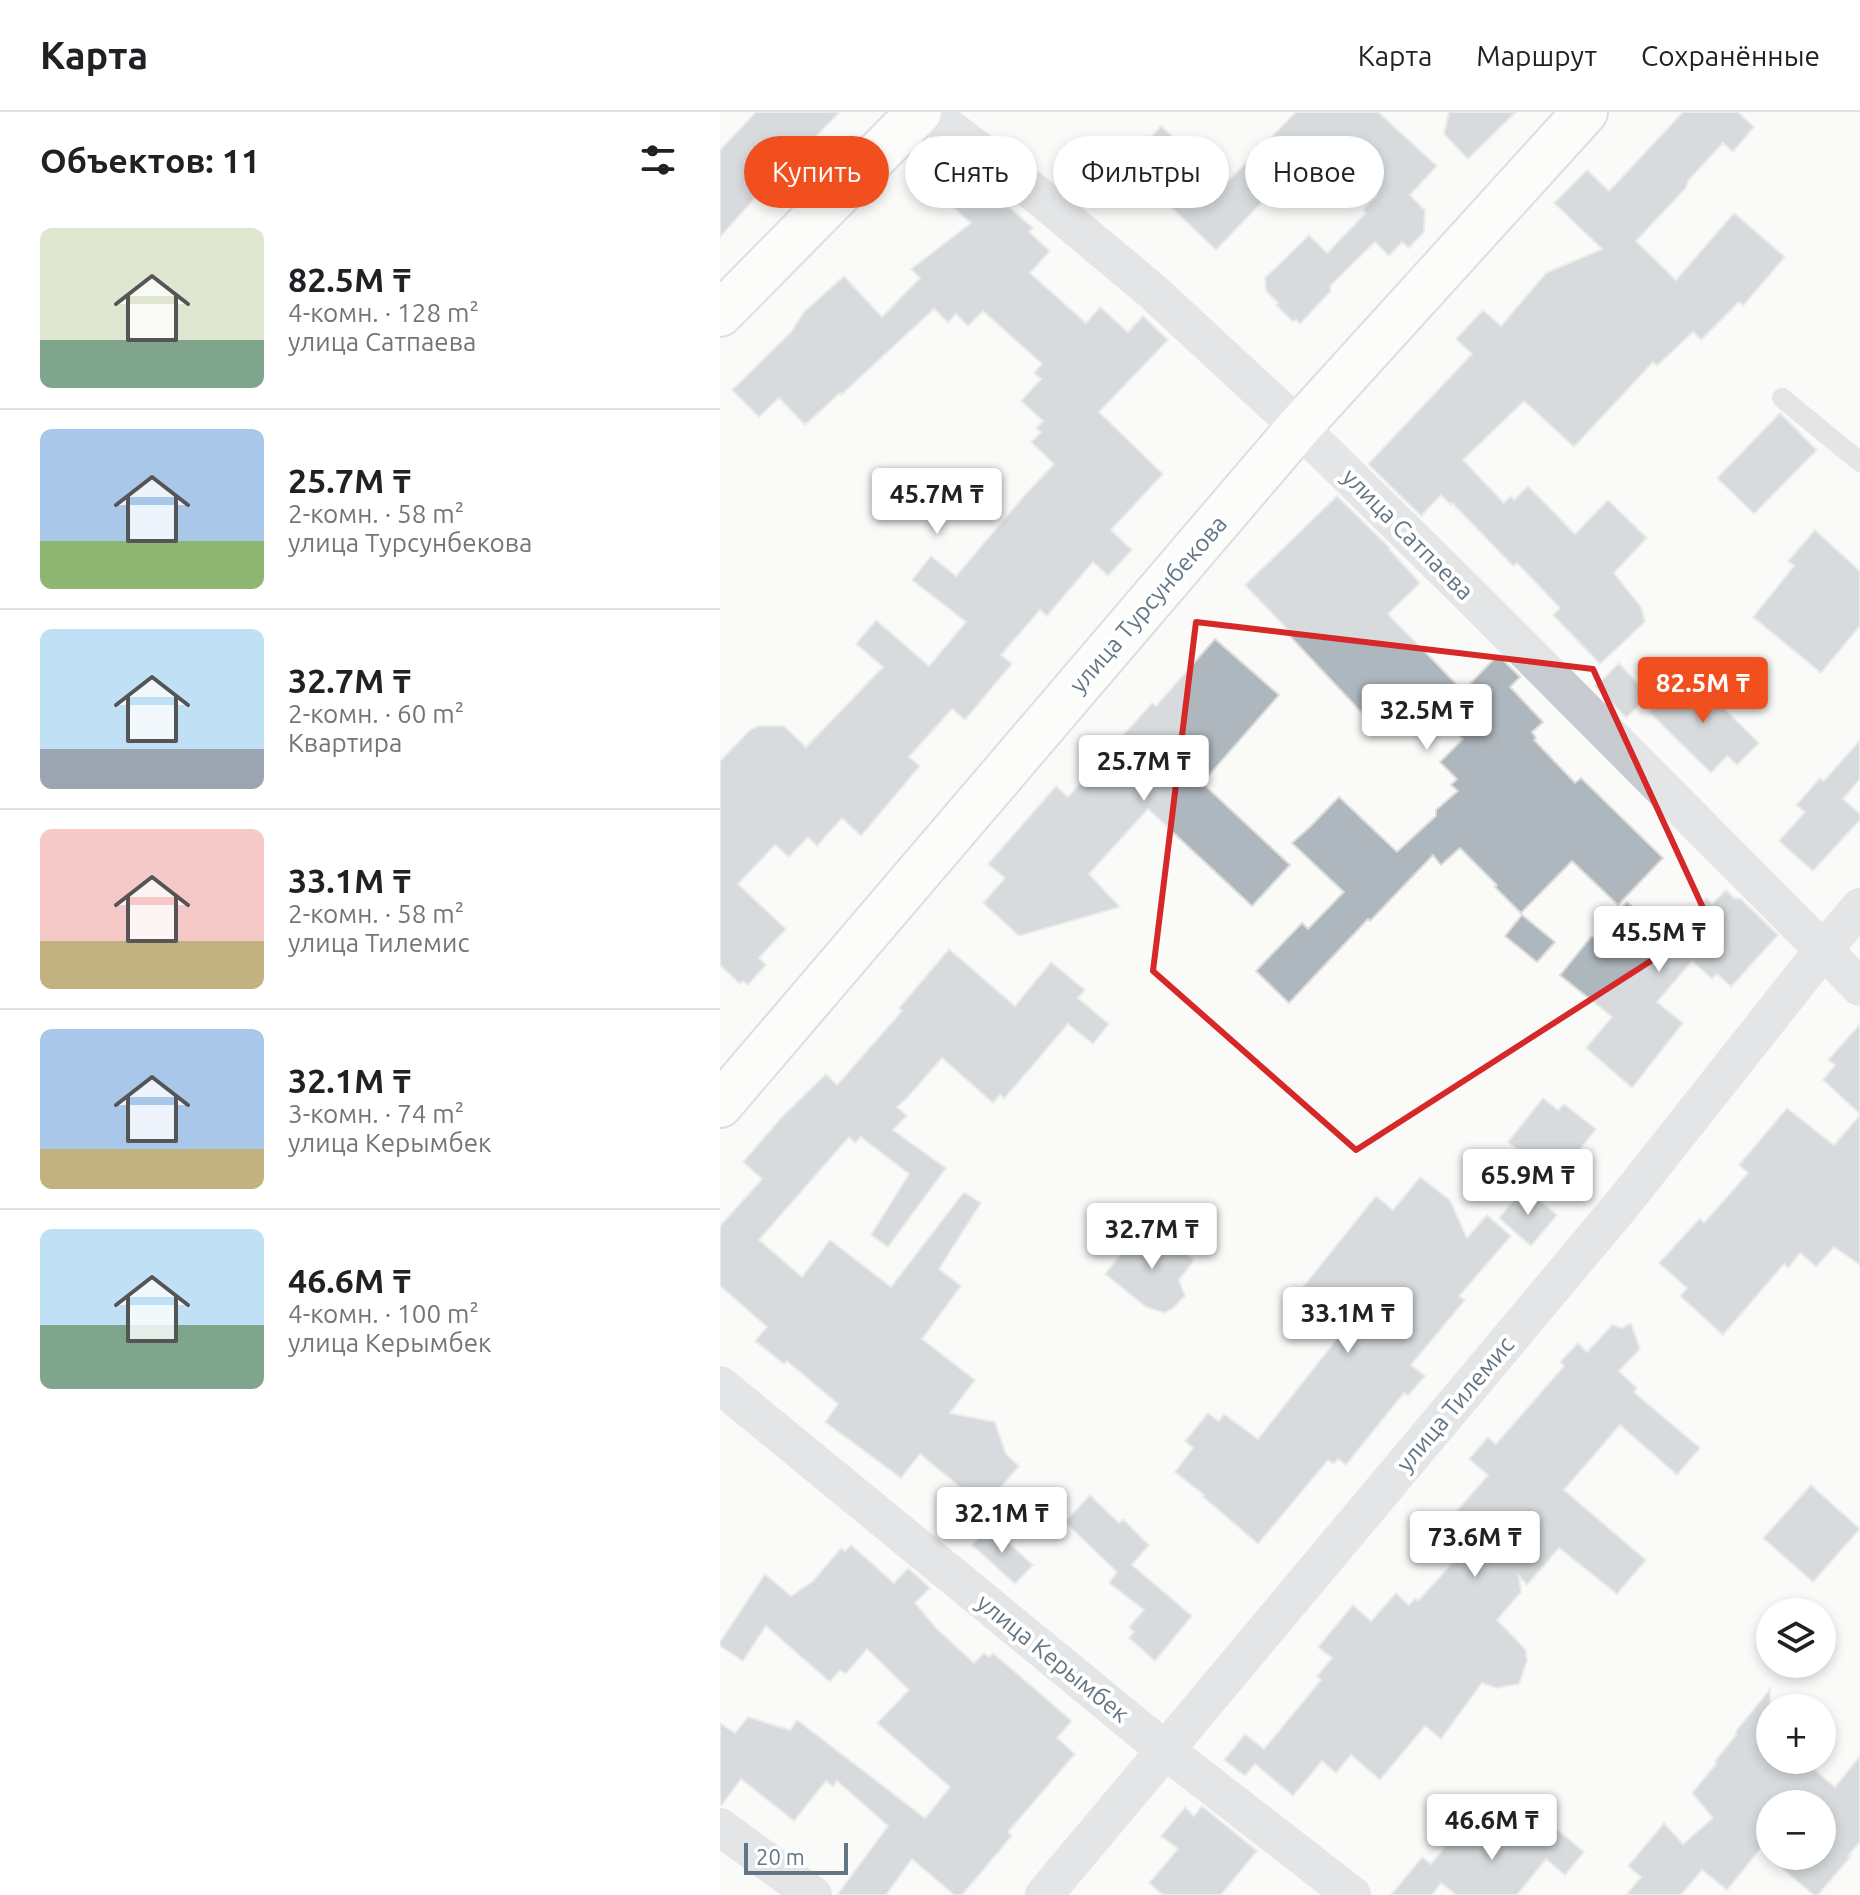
<!DOCTYPE html>
<html lang="ru">
<meta charset="utf-8">
<style>
body{margin:0;font-family:Ubuntu,sans-serif;background:#f6f6f6;color:#202124;height:100vh;display:flex;flex-direction:column;font-size:30px;white-space:nowrap}
*{box-sizing:border-box;margin:0}
p{font-size:26px;color:#757577}
.icon{flex:none;width:44px;height:44px;fill:none;stroke:currentColor;stroke-width:2;stroke-linecap:round;stroke-linejoin:round}
.map{position:relative;flex:1;overflow:hidden}
.sheet{display:flex;flex-direction:column;background:#fff;width:720px}
.sheet>*{flex:none}
.top-card{position:absolute;left:24px;top:24px;width:760px;height:72px;display:flex;gap:16px}
.buttons{position:absolute;left:1036px;top:1486px;display:grid;gap:16px}
.buttons a{display:grid;place-items:center;width:80px;height:80px;border-radius:50%;background:#fff;box-shadow:0 4px 12px #0003;font-size:40px}
.scale{position:absolute;left:24px;bottom:20px;width:104px;box-sizing:border-box;padding-left:8px;border:4px solid #627685;border-top:0;font-size:22px;line-height:28px;white-space:nowrap;color:#627685;-webkit-text-stroke:6px #fff;paint-order:stroke}
.price{position:absolute;translate:-50% -68px;padding:0 18px;border-radius:8px;background:#fff;color:#222;font-size:26px;line-height:52px;filter:drop-shadow(0 2px 4px #0008)}
.price::after{content:'';position:absolute;left:50%;top:48px;width:24px;height:18px;margin-left:-12px;background:inherit;clip-path:polygon(0 0,100% 0,50% 100%)}
.price.on{background:#f24f1f;color:#fff}
ul{padding:0;list-style:none}
li{display:flex;align-items:center;gap:24px;height:200px;padding:0 40px}
li+li{border-top:2px solid #e0e0e0}
li span{display:grid;place-items:center;flex:none;width:224px;height:160px;border-radius:12px;color:#555}
li>.icon{margin-inline-start:auto}
span .icon{width:96px;height:96px;fill:#fffc;stroke-width:1}
li b{font-size:34px}
h2{display:flex;justify-content:space-between;align-items:center;height:96px;padding:0 40px;font-size:34px}
.pill{padding:0 28px;border-radius:36px;background:#fff;box-shadow:0 4px 12px #0003;font-size:28px;line-height:72px}
.pill.on{background:#f24f1f;color:#fff}
header{display:flex;align-items:center;gap:48px;box-sizing:border-box;height:112px;padding:0 40px;background:#fff;border-bottom:2px solid #e0e0e0}
header strong{font-size:38px}
nav{display:flex;gap:44px;margin-inline-start:auto;font-size:28px}
main{display:flex;flex:1;min-height:0}
.map>svg:first-child{display:block}
.building{fill:#adb7bd;stroke:#dcdcda;stroke-width:2}
.lines{fill:none;stroke-linecap:round;stroke-linejoin:round}
.secondary-casing{stroke:#b7bec3;stroke-width:48}
.lane{stroke:#c8ccd0;stroke-width:20}
.street{stroke:#c8ccd0;stroke-width:38}
.secondary{stroke:#fff;stroke-width:44}
.marked{fill:none;stroke:#d62828;stroke-width:6;stroke-linejoin:round}
.labels{text-anchor:middle;dominant-baseline:central;stroke-width:8;stroke-linejoin:round;paint-order:stroke}
.street-label{font-size:24px;fill:#627685;stroke:#fff}
</style>
<header>
<strong>Карта</strong>
<nav><a>Карта</a><a>Маршрут</a><a>Сохранённые</a></nav>
</header>
<main>
<section class="sheet">
<h2>Объектов: 11<svg class="icon" aria-label="filters" viewBox="0 0 24 24"><path d="M4 7h16M4 17h16"/><circle cx="9" cy="7" r="2"/><circle cx="15" cy="17" r="2"/></svg></h2>
<ul>
<li><span style="background:linear-gradient(#dfe7d0 70%,#7fa58c 0)"><svg class="icon" aria-label="home" viewBox="0 0 24 24"><path d="M3 11l9-7 9 7M6 9v11h12V9"/></svg></span><div><b>82.5M ₸</b><p>4-комн. · 128 m²</p><p>улица Сатпаева</p></div></li>
<li><span style="background:linear-gradient(#a9c7e8 70%,#8fb573 0)"><svg class="icon" aria-label="home" viewBox="0 0 24 24"><path d="M3 11l9-7 9 7M6 9v11h12V9"/></svg></span><div><b>25.7M ₸</b><p>2-комн. · 58 m²</p><p>улица Турсунбекова</p></div></li>
<li><span style="background:linear-gradient(#bfe0f5 75%,#9aa5b1 0)"><svg class="icon" aria-label="home" viewBox="0 0 24 24"><path d="M3 11l9-7 9 7M6 9v11h12V9"/></svg></span><div><b>32.7M ₸</b><p>2-комн. · 60 m²</p><p>Квартира</p></div></li>
<li><span style="background:linear-gradient(#f6c9c9 70%,#c2b280 0)"><svg class="icon" aria-label="home" viewBox="0 0 24 24"><path d="M3 11l9-7 9 7M6 9v11h12V9"/></svg></span><div><b>33.1M ₸</b><p>2-комн. · 58 m²</p><p>улица Тилемис</p></div></li>
<li><span style="background:linear-gradient(#a9c7e8 75%,#c2b280 0)"><svg class="icon" aria-label="home" viewBox="0 0 24 24"><path d="M3 11l9-7 9 7M6 9v11h12V9"/></svg></span><div><b>32.1M ₸</b><p>3-комн. · 74 m²</p><p>улица Керымбек</p></div></li>
<li><span style="background:linear-gradient(#bfe0f5 60%,#7fa58c 0)"><svg class="icon" aria-label="home" viewBox="0 0 24 24"><path d="M3 11l9-7 9 7M6 9v11h12V9"/></svg></span><div><b>46.6M ₸</b><p>4-комн. · 100 m²</p><p>улица Керымбек</p></div></li>
</ul>
</section>
<div class="map">
<svg width="1140" height="1783" viewBox="0 0 1140 1783">
<rect width="100%" height="100%" fill="#fafaf8"/>
<path class="building" d="M36,0H120L55,66L54,65L0,125V38Z
M576,0H658L717,54L690,83L705,98L704,120L689,136L682,130L669,144L655,130L610,174L611,179L580,212L576,208L573,210L556,193L558,191L546,179L545,166L589,123L607,141L646,101L643,98L657,83L603,33L592,44L589,41L496,138L438,83L435,86L403,55L441,14L505,72Z
M729,0H796L748,47L724,22Z
M963,0H1018L1034,15L1013,40L1003,31L968,69L966,76L916,129L956,168L1014,101L1065,145L1023,194L1019,190L981,228L973,220L937,254L933,250L854,335L804,289L743,348L784,391L791,384L794,388L808,374L855,422L888,388L927,426L894,461L921,495L925,510L880,552L833,503L840,496L797,451L793,454L732,391L731,393L721,383L701,404L648,352L752,242L736,227L763,198L781,214L826,161L882,137L834,91L867,58L889,79Z
M218,35L240,52L313,116L309,120L330,139L310,161L366,211L380,195L408,220L423,204L448,228L379,300L443,362L391,418L412,438L388,464L373,450L327,504L320,498L281,543L292,552L245,608L232,597L189,645L200,654L141,724L122,706L97,734L88,725L69,745L55,733L18,772L66,817L39,846L46,853L28,873L23,869L20,872L0,853V649L31,617L39,614H64L86,635L163,555L136,532L156,508L209,554L246,510L192,468L211,444L236,464L304,384L334,352L311,330L321,320L316,316L323,309L301,289L321,267L314,261L322,252L263,199L248,214L236,202L228,211L214,197L121,283L120,281L85,313L59,286L39,305L12,278L71,220L84,200L124,164L162,205L200,166L191,157L251,111L195,62Z
M1060,301L1097,338L1034,402L997,366Z
M617,384L670,436L669,437L700,471L668,502L743,579L778,543L800,565L790,575L823,610L812,620L816,626L814,628L855,671L861,666L943,746L898,793L852,749L801,801L775,775L777,773L740,736L721,753L713,743L650,809L648,807L569,891L536,859L582,811L588,817L624,780L572,731L590,715L619,685L677,740L716,704V698L738,679L731,673L737,667L720,650L743,627L697,582L662,622L568,522L570,520L525,473Z
M1095,418L1140,459V514L1101,561L1033,505L1074,454L1068,449Z
M495,527L559,583L482,671L570,753L532,794L428,697L369,762L400,795L299,824L263,791L285,766L268,752L336,674L348,685L432,591L436,594Z
M899,551L929,584L906,606L876,574Z
M968,561L1039,631L1017,653L1007,644L991,661L929,600Z
M1140,628V667L1123,687L1140,702V708L1093,759L1059,729L1085,700L1076,693L1100,666L1104,669Z
M1006,778L1014,786L1021,787L1058,823L1011,875L997,862L992,867L972,849L937,890L963,911L912,976L866,936L892,905L840,863L871,825H876L907,790L948,827L986,786L992,792Z
M802,803L835,830L817,850L785,824Z
M229,837L295,894L331,850L365,878L358,886L389,912L373,932L348,912L284,987L280,983L273,991L222,946L188,985L177,995L187,1004L173,1018L226,1056L168,1135L151,1123L189,1062L141,1025L135,1031L129,1025L39,1128L82,1165L110,1128L171,1175L244,1080L261,1091L219,1157L241,1174L202,1227L255,1268L230,1301L275,1310L286,1342L299,1354L264,1395L200,1342L181,1366L105,1310L118,1292L67,1249L64,1252L35,1229L47,1215L0,1174V1114L42,1067L23,1050L62,1005L106,962L117,973L182,899L179,896Z
M1140,912V1002L1103,968L1115,953L1108,948Z
M823,986L838,998L844,992L876,1017L836,1068L788,1030Z
M1067,996L1114,1033L1140,1003V1153L1114,1135L1096,1155L1080,1141L1068,1156L1064,1152L1003,1223L960,1184L967,1176L939,1151L980,1106L984,1111L1028,1061L1019,1053Z
M700,1065L730,1088L747,1126L767,1103L791,1124L739,1184L745,1188L691,1253L705,1264L688,1284L684,1281L626,1353L618,1347L614,1352L608,1348L538,1432L482,1384L484,1383L455,1360L473,1336L465,1329L488,1301L499,1309L504,1302L538,1327L620,1223L575,1185L656,1084L673,1098Z
M804,1076L837,1103L811,1134L779,1106Z
M423,1115L434,1124L438,1119L474,1148L459,1168L465,1184L452,1197L444,1201L426,1195L385,1162Z
M911,1211L920,1237L899,1259L917,1276L914,1280L980,1336L957,1363L900,1313L844,1378L926,1448L897,1482L839,1436L807,1473L799,1464L801,1480L777,1508L806,1538L807,1549L799,1572L776,1576L762,1571L721,1627L705,1614L660,1668L631,1643L616,1661L602,1649L573,1684L535,1652L525,1664L504,1648L525,1622L544,1637L601,1568L597,1564L612,1546L598,1535L633,1493L651,1509L676,1481L689,1493L695,1486L698,1489L734,1449L711,1429L768,1363L749,1347L768,1325L776,1332L844,1254L840,1250L858,1231L867,1240L892,1213L902,1216Z
M1091,1373L1140,1417L1093,1470L1043,1426Z
M370,1383L399,1411L403,1407L429,1433L412,1453L472,1504L435,1549L409,1526L414,1520L409,1515L424,1498L389,1471L397,1460L345,1410Z
M270,1414L313,1453L295,1472L252,1433Z
M131,1433L174,1471L188,1456L210,1476L195,1491L216,1516L254,1551L264,1541L269,1545L273,1541L352,1609L337,1626L355,1642L288,1720L292,1724L242,1783H234L192,1747L166,1783H117L168,1714L117,1669L113,1675L106,1669L74,1709L21,1667L2,1693H0V1611L15,1621L28,1605L70,1618L77,1608L205,1706L230,1675L157,1611L189,1578L147,1537L126,1562L120,1558L110,1570L46,1514L23,1549L0,1534V1530L45,1462L71,1484L93,1469L121,1436L125,1439Z
M1050,1577V1648H1083L1115,1675L1140,1644V1730L1128,1744H1131L1098,1783H1094L1047,1744H1102V1692H1050V1725L1007,1778L982,1758L961,1783H906L921,1765L908,1754L944,1711L963,1732L993,1706L972,1681L996,1652L995,1649L1016,1623V1619Z
M482,1694L537,1739L501,1783H443L429,1771L458,1737L441,1724L465,1695L474,1704Z
M808,1698L832,1718L834,1715L864,1740L845,1763L826,1747L797,1783H736L721,1771L712,1783H671L702,1745L711,1752L742,1714L776,1738Z"/>
<g class="lines">
<defs>
<path id="secondary" d="M0,202L199,0
M0,993L579,315L865,0"/>
</defs>
<use href="#secondary" class="secondary-casing"/>
<path class="lane" d="M1062,286L1140,350"/>
<path class="street" d="M208,0L316,82L433,180L579,315L751,484L1140,875
M0,1273L445,1638L632,1783
M0,1715L93,1783
M324,1783L904,1090L1104,837L1140,795"/>
<use href="#secondary" class="secondary"/>
</g>
<path d="M0 0H1140V1783H0ZM476,510L873,557L990,811L636,1038L433,859Z" fill="#fafaf8" fill-opacity=".55" fill-rule="evenodd"/>
<path class="marked" d="M476,510L873,557L990,811L636,1038L433,859Z"/>
<g class="labels">
<g class="street-label">
<text transform="translate(688 422) rotate(45)">улица Сатпаева</text>
<text transform="translate(428 492) rotate(-49)">улица Турсунбекова</text>
<text transform="translate(735 1292) rotate(-50)">улица Тилемис</text>
<text transform="translate(333 1546) rotate(39)">улица Керымбек</text>
</g>
</g>
</svg>
<div class="buttons">
<a><svg class="icon" aria-label="layers" viewBox="0 0 24 24"><path d="M12 4l9 5-9 5-9-5zM3 14l9 5 9-5"/></svg></a>
<a>+</a>
<a>−</a>
</div>
<div class="scale">20 m</div>
<b class="price" style="left:217px;top:424px">45.7M ₸</b>
<b class="price on" style="left:983px;top:613px">82.5M ₸</b>
<b class="price" style="left:707px;top:640px">32.5M ₸</b>
<b class="price" style="left:424px;top:691px">25.7M ₸</b>
<b class="price" style="left:939px;top:862px">45.5M ₸</b>
<b class="price" style="left:808px;top:1105px">65.9M ₸</b>
<b class="price" style="left:432px;top:1159px">32.7M ₸</b>
<b class="price" style="left:628px;top:1243px">33.1M ₸</b>
<b class="price" style="left:282px;top:1443px">32.1M ₸</b>
<b class="price" style="left:755px;top:1467px">73.6M ₸</b>
<b class="price" style="left:772px;top:1750px">46.6M ₸</b>
<div class="top-card">
<a class="pill on">Купить</a>
<a class="pill">Снять</a>
<a class="pill">Фильтры</a>
<a class="pill">Новое</a>
</div>
</div>
</main>
